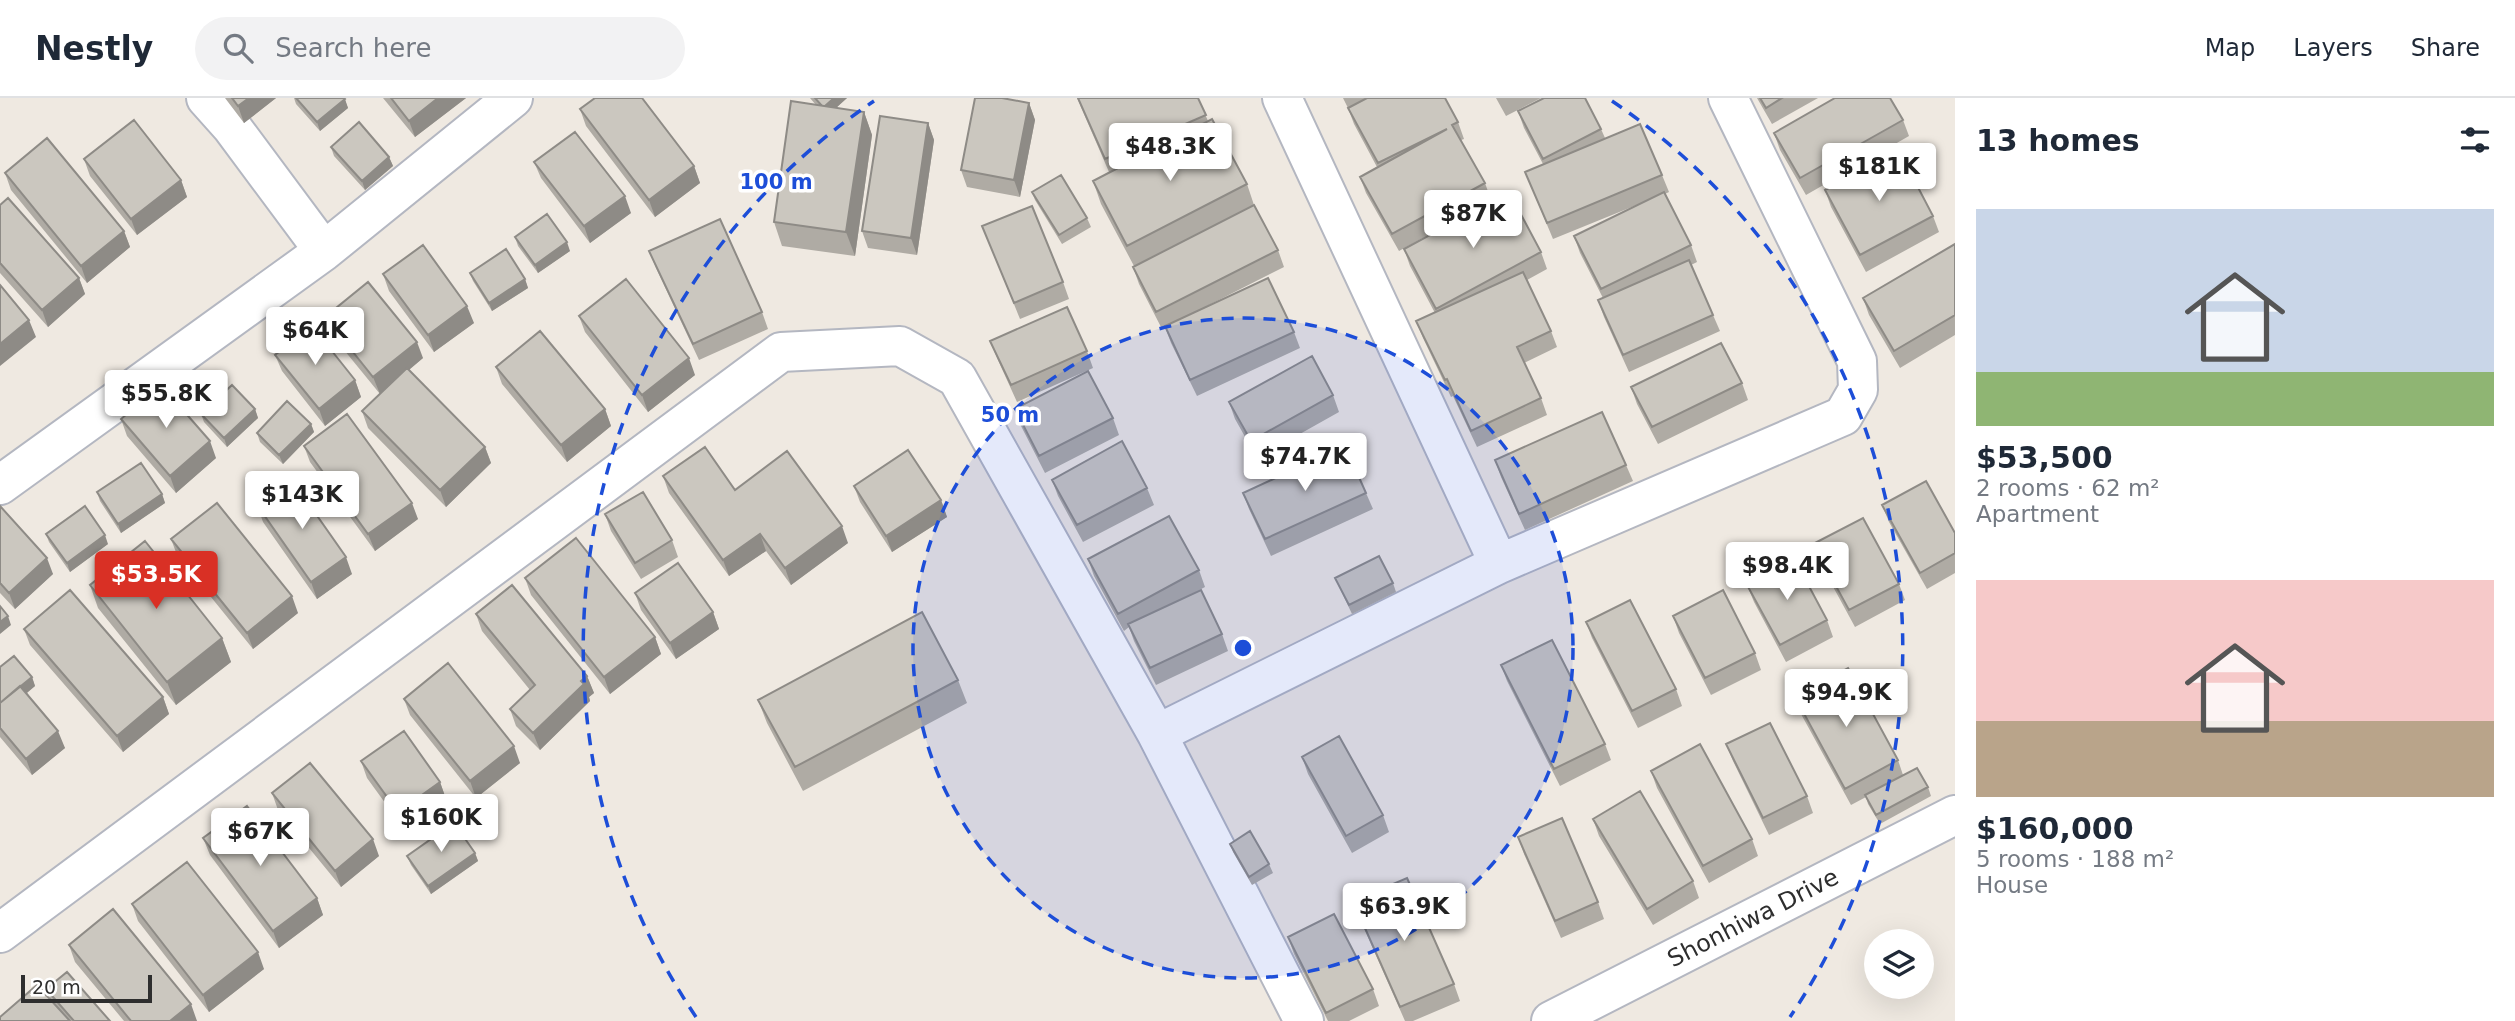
<!DOCTYPE html>
<meta charset="utf-8">
<style>
body{margin:0;font-family:"DejaVu Sans",sans-serif;background:#f2f2f3;color:#1f2937;height:100vh;display:flex;flex-direction:column;font-size:26px;white-space:nowrap}
*{box-sizing:border-box;margin:0}
p{font-size:23px;color:#747a83}
.icon{flex:none;width:38px;height:38px;fill:none;stroke:currentColor;stroke-width:2;stroke-linecap:round;stroke-linejoin:round}
.map{position:relative;flex:1;overflow:hidden}
.details{display:flex;flex-direction:column;background:#fff;width:560px}
.details>*{flex:none}
.tools{position:absolute;left:1864px;top:831px;display:grid;gap:14px}
.tools a{display:grid;place-items:center;width:70px;height:70px;border-radius:50%;background:#fff;box-shadow:0 7px 28px #0002;font-size:35px}
.scale{position:absolute;left:21px;bottom:18px;width:131px;box-sizing:border-box;padding-left:7px;border:4px solid #2e2e2e;border-top:0;font-size:19px;line-height:24px;white-space:nowrap;color:#2e2e2e;-webkit-text-stroke:5px #fff;paint-order:stroke}
.price{position:absolute;translate:-50% -60px;padding:0 16px;border-radius:7px;background:#fff;color:#222;font-size:23px;line-height:46px;filter:drop-shadow(0 2px 4px #0008)}
.price::after{content:'';position:absolute;left:50%;top:42px;width:21px;height:16px;margin-left:-10px;background:inherit;clip-path:polygon(0 0,100% 0,50% 100%)}
.price.on{background:#d93025;color:#fff}
ul{padding:0;list-style:none}
li{display:grid;align-content:center;gap:14px;height:371px;padding:0 21px}
li span{display:grid;place-items:center;height:217px;border-radius:0px;color:#555}
li>.icon{margin-inline-start:auto}
span .icon{width:126px;height:126px;fill:#fffc;stroke-width:1}
li b{font-size:30px}
h2{display:flex;justify-content:space-between;align-items:center;height:84px;padding:0 21px;font-size:30px}
header{display:flex;align-items:center;gap:42px;box-sizing:border-box;height:98px;padding:0 35px;background:#fff;border-bottom:2px solid #e0e1e3}
header strong{font-size:33px}
nav{display:flex;gap:38px;margin-inline-start:auto;font-size:24px}
.search{width:490px;height:63px;background:#f2f2f3;display:flex;align-items:center;gap:18px;box-sizing:border-box;padding:0 24px;border-radius:38px;color:#747a83;font-size:26px}
main{display:flex;flex:1;min-height:0}
.map>svg:first-child{display:block}
.lines{fill:none;stroke-linecap:round;stroke-linejoin:round}
.minor-casing{stroke:#b4b7c1;stroke-width:42}
.minor{stroke:#fff;stroke-width:38}
.wall{fill:#afaba4}
.shaded-wall{fill:#8e8b86}
.building{fill:#cbc7bf;stroke:#8e8b86;stroke-width:2}
.ring{fill:none;stroke:#1d4ed8;stroke-width:3.5;stroke-dasharray:12 9}
.labels{text-anchor:middle;dominant-baseline:central;stroke-width:7;stroke-linejoin:round;paint-order:stroke}
.street-label{font-size:24px;fill:#2e2e2e;stroke:#fff}
.centre{fill:#1d4ed8;stroke:#fff;stroke-width:3.5}
.ring-label{font-size:21px;text-anchor:middle;font-weight:bold;fill:#1d4ed8;stroke:#fff;stroke-width:7;stroke-linejoin:round;paint-order:stroke}
</style>
<header>
<strong>Nestly</strong>
<div class="search"><svg class="icon" aria-label="search" viewBox="0 0 24 24"><circle cx="10" cy="10" r="6"/><path d="M15 15l6 6"/></svg>Search here</div>
<nav><a>Map</a><a>Layers</a><a>Share</a></nav>
</header>
<main>
<div class="map">
<svg width="1955" height="923" viewBox="0 0 1955 923">
<rect width="100%" height="100%" fill="#efe9e1"/>
<g class="lines">
<defs>
<path id="minor" d="M206,0L231,28L324,153
M1282,0L1499,466
M0,387L324,153L513,0
M0,835L781,254L900,248L957,280L1157,636
M1304,923L1157,636L1499,466L1843,318L1858,292L1857,263L1728,0
M1551,923L1955,717"/>
</defs>
<use href="#minor" class="minor-casing"/>
<use href="#minor" class="minor"/>
</g>
<path class="wall" d="M225,0H276L244,25Z
M294,0H344L348,10L320,33L296,6Z
M383,0H466L415,39Z
M810,0H847L836,10L864,14L872,37L855,158L782,148L774,124L816,7Z
M1077,0H1198L1208,23L1247,86L1254,107L1278,152L1284,169L1207,208L1294,234L1300,250L1197,298L1171,245L1165,229L1162,231L1139,186L1133,169L1134,168L1101,106L1093,83L1109,74Z
M1343,0H1445L1458,24L1464,41L1461,42L1485,85L1491,102L1399,153L1366,95L1360,79L1377,69L1354,26L1348,10Z
M1496,0H1541L1506,18Z
M1757,0H1818L1772,26Z
M1029,5L1035,22L1020,99L967,89L961,72Z
M580,11L694,68L700,85L655,119L586,28Z
M1518,13L1601,31L1605,40L1662,77L1669,94L1665,96L1691,147L1697,164L1691,167L1713,217L1720,233L1629,274L1604,219L1598,202L1603,200L1580,155L1574,138L1644,104L1553,141L1525,74L1543,66L1524,30Z
M1903,22L1909,38L1806,97L1780,52L1774,35Z
M928,25L934,42L917,157L868,150L862,133Z
M331,49L389,59L393,68L365,92L334,58Z
M84,61L181,82L187,99L137,137L90,78Z
M534,64L631,115L590,145L541,80Z
M5,75L124,133L130,149L87,185L11,92Z
M1825,92L1933,118L1939,134L1866,174L1831,109Z
M1032,94L1087,120L1091,129L1062,146L1035,102Z
M0,107L79,180L85,196L48,229L0,175Z
M982,128L1063,184L1069,201L1020,221Z
M515,139L570,153L538,175L518,148Z
M1955,146V237L1900,270L1869,217L1863,200Z
M1404,151L1541,154L1547,171L1527,182L1551,233L1557,249L1524,265L1541,300L1547,317L1477,349L1453,298L1451,299L1423,240L1416,223L1435,215L1410,168Z
M649,153L762,214L768,231L699,262L656,170Z
M470,175L525,181L528,190L492,213L473,183Z
M383,176L474,225L434,254L389,193Z
M579,218L695,277L648,314L585,234Z
M325,219L423,260L409,272L485,349L491,365L446,409L368,330L362,313L380,296L331,236Z
M990,243L1087,253L1093,270L1017,304L997,260Z
M275,257L355,282L361,299L325,328L282,273Z
M496,269L605,311L611,328L567,364L502,286Z
M1742,285L1748,302L1658,346L1637,306L1631,289Z
M1333,297L1339,314L1257,360L1235,321L1229,304Z
M255,311L258,320L227,349L204,324L201,316Z
M1015,311L1113,320L1119,337L1045,375L1021,328Z
M121,321L216,360L176,395L127,338Z
M311,326L314,334L283,366L260,344L257,335Z
M304,348L418,421L375,453L310,364Z
M1495,362L1626,367L1633,383L1525,432L1501,379Z
M663,378L735,392L848,445L791,487L766,453L729,478L669,395Z
M1052,382L1147,390L1154,407L1083,444L1058,398Z
M854,388L941,402L947,419L892,454L860,404Z
M97,394L162,396L165,405L121,435L100,403Z
M1243,395H1366L1373,411L1271,458L1249,411Z
M257,407L352,476L317,501L263,424Z
M1882,407L1955,435V475L1927,491L1889,424Z
M0,408L53,476L15,511L0,495Z
M605,416L672,442L678,459L641,481L611,433Z
M46,436L108,446L70,474L49,444Z
M171,441L298,515L253,551L177,457Z
M1813,446L1899,486L1905,502L1855,529L1819,463Z
M1088,461L1199,472L1205,489L1180,502L1222,536L1228,553L1156,587L1134,543L1129,529L1124,533L1094,478Z
M525,480L655,539L661,556L610,596L531,497Z
M1335,480L1393,485L1396,494L1352,516Z
M90,487L222,540L231,564L176,607L98,510Z
M1747,487L1827,522L1833,539L1786,564L1754,504Z
M635,495L713,514L719,531L676,561L641,512Z
M476,516L587,578L594,595L589,599L590,603L540,652L516,628L510,611L530,592L482,533Z
M1673,518L1755,555L1761,572L1711,597L1679,535Z
M1586,524L1676,591L1682,608L1638,630L1592,540Z
M24,531L163,599L169,616L123,654L30,547Z
M1501,567L1605,646L1611,662L1560,688L1507,583Z
M0,569L32,579L35,588L27,595L65,650L32,677L0,639Z
M958,582L967,605L803,693L767,625L758,602Z
M1795,599L1898,662L1903,677L1928,689L1931,698L1880,726L1868,706L1866,699L1851,707L1801,616Z
M404,601L520,665L476,700L410,617Z
M1726,646L1807,698L1813,715L1769,737L1733,663Z
M1302,659L1383,717L1389,734L1352,755L1308,676Z
M361,663L440,684L446,701L404,731L367,680Z
M1651,673L1752,741L1758,758L1709,785L1657,690Z
M272,695L379,758L341,789L278,712Z
M1593,721L1693,783L1699,800L1653,827L1599,738Z
M1518,739L1598,804L1604,821L1561,840L1524,756Z
M203,740L317,800L323,817L279,850L210,757Z
M1230,746L1269,766L1273,775L1252,787L1233,754Z
M475,755L478,763L431,796L411,767L407,758Z
M1353,803L1454,886L1460,903L1413,923H1405L1359,819Z
M132,806L264,871L209,914L138,823Z
M1288,839L1373,891L1379,908L1349,923H1328L1294,856Z
M69,847L197,923H124L75,864Z
M46,891L110,923H0L50,900Z"/>
<path class="shaded-wall" d="M249,0H276L244,25L238,8Z
M438,0H466L415,39L409,23Z
M834,0H847L827,18L823,10Z
M345,1L348,10L320,33L317,24Z
M1029,5L1035,22L1020,99L1014,82Z
M864,14L872,37L855,158L846,134Z
M928,25L934,42L917,157L911,140Z
M389,59L393,68L365,92L362,83Z
M694,68L700,85L655,119L649,102Z
M181,82L187,99L137,137L131,121Z
M625,98L631,115L590,145L584,128Z
M124,133L130,149L87,185L81,168Z
M567,144L570,153L538,175L535,167Z
M79,180L85,196L48,229L42,212Z
M525,181L528,190L492,213L489,205Z
M467,208L474,225L434,254L428,237Z
M29,222L36,239L0,268V246Z
M417,244L423,260L380,296L373,279Z
M689,260L695,277L648,314L642,297Z
M355,282L361,299L325,328L319,311Z
M255,311L258,320L227,349L224,340Z
M605,311L611,328L567,364L561,347Z
M311,326L314,334L283,366L279,357Z
M210,343L216,360L176,395L170,378Z
M485,349L491,365L446,409L440,392Z
M162,396L165,405L121,435L118,426Z
M941,402L947,419L892,454L886,438Z
M412,405L418,421L375,453L368,436Z
M842,428L848,445L791,487L785,470Z
M760,436L766,453L729,478L723,462Z
M105,437L108,446L70,474L67,465Z
M346,459L352,476L317,501L311,484Z
M47,460L53,476L15,511L9,495Z
M292,498L298,515L253,551L247,535Z
M713,514L719,531L676,561L670,545Z
M8,518L11,527L0,536V524Z
M655,539L661,556L610,596L604,579Z
M222,540L231,564L176,607L167,584Z
M587,578L594,595L589,599L590,603L540,652L533,635L581,583Z
M32,579L35,588L0,617V605Z
M163,599L169,616L123,654L117,638Z
M58,633L65,650L32,677L26,661Z
M514,648L520,665L476,700L470,683Z
M440,684L446,701L404,731L398,714Z
M373,741L379,758L341,789L335,773Z
M475,755L478,763L431,796L428,788Z
M317,800L323,817L279,850L273,833Z
M258,854L264,871L209,914L203,897Z
M191,906L197,923H170Z"/>
<path class="building" d="M232,0H249L238,8Z
M296,0H344L345,1L317,24Z
M391,0H438L409,23Z
M595,0H642L694,68L649,102L580,11Z
M815,0H834L825,8H822Z
M975,0H1002L1029,5L1014,82L961,72Z
M1078,0H1198L1206,17L1105,61Z
M1367,0H1445L1458,24L1452,27L1485,85L1392,136L1360,79L1447,31L1378,65L1348,10Z
M1544,0H1585L1601,31L1543,61L1518,13Z
M1760,0H1782L1766,10Z
M1835,0H1890L1903,22L1800,80L1774,35Z
M791,3L864,14L846,134L774,124Z
M880,18L928,25L911,140L862,133Z
M1212,21L1247,86L1127,148L1093,83Z
M134,22L181,82L131,121L84,61Z
M359,24L389,59L362,83L331,49Z
M1640,26L1662,77L1547,125L1525,74Z
M575,34L625,98L584,128L534,64Z
M47,40L124,133L81,168L5,75Z
M1899,53L1933,118L1860,157L1825,92Z
M1061,77L1087,120L1059,137L1032,94Z
M1509,94L1541,154L1436,211L1404,151Z
M1664,94L1691,147L1601,191L1574,138Z
M8,100L79,180L42,212L0,165V107Z
M1254,107L1278,152L1156,214L1133,169Z
M1032,108L1063,184L1014,205L982,128Z
M547,116L567,144L535,167L515,139Z
M720,121L762,214L693,246L649,153Z
M1955,146V217L1894,253L1863,200Z
M423,147L467,208L428,237L383,176Z
M506,151L525,181L489,205L470,175Z
M1689,162L1713,217L1623,257L1598,202Z
M1523,174L1551,233L1517,249L1541,300L1471,333L1447,281L1445,282L1416,223Z
M1268,180L1294,234L1190,282L1165,228Z
M626,181L689,260L642,297L579,218Z
M368,184L417,244L373,279L325,219Z
M0,187L29,222L0,246Z
M1067,209L1087,253L1011,287L990,243Z
M312,228L355,282L319,311L275,257Z
M540,233L605,311L561,347L496,269Z
M1721,245L1742,285L1652,329L1631,289Z
M1312,258L1333,297L1251,343L1229,304Z
M407,270L485,349L440,392L362,313Z
M1088,273L1113,320L1039,358L1015,311Z
M161,287L210,343L170,378L121,321Z
M232,287L255,311L224,340L201,316Z
M287,303L311,326L279,357L257,335Z
M1602,314L1626,367L1519,416L1495,362Z
M347,316L412,405L368,436L304,348Z
M1122,343L1147,390L1077,427L1052,382Z
M1345,348L1366,395L1265,441L1243,395Z
M705,349L735,392L787,353L842,428L785,470L760,436L723,462L663,378Z
M908,352L941,402L886,438L854,388Z
M141,365L162,396L118,426L97,394Z
M292,382L346,459L311,484L257,407Z
M1926,383L1955,435V455L1920,475L1882,407Z
M643,394L672,442L635,465L605,416Z
M217,405L292,498L247,535L171,441Z
M0,408L47,460L9,495L0,485Z
M85,408L105,437L67,465L46,436Z
M1169,418L1199,472L1118,516L1088,461Z
M1863,420L1899,486L1849,512L1813,446Z
M576,440L655,539L604,579L525,480Z
M145,443L222,540L167,584L90,487Z
M1379,458L1393,485L1349,507L1335,480Z
M1795,462L1827,522L1780,547L1747,487Z
M678,465L713,514L670,545L635,495Z
M512,487L587,578L581,583L584,586L533,635L510,611L535,587L476,516Z
M70,492L163,599L117,638L24,531Z
M1201,492L1222,536L1150,570L1128,526Z
M1723,492L1755,555L1705,580L1673,518Z
M1630,502L1676,591L1632,613L1586,524Z
M0,508L8,518L0,524Z
M922,514L958,582L795,669L758,602Z
M1552,542L1605,646L1554,671L1501,567Z
M14,558L32,579L0,605V569Z
M448,565L514,648L470,683L404,601Z
M1848,570L1898,662L1845,691L1795,599Z
M20,588L58,633L26,661L0,630V605Z
M1770,625L1807,698L1763,720L1726,646Z
M404,633L440,684L398,714L361,663Z
M1339,638L1383,717L1346,738L1302,659Z
M1700,646L1752,741L1703,768L1651,673Z
M310,665L373,741L335,773L272,695Z
M1917,670L1928,689L1876,717L1865,697Z
M1640,693L1693,783L1647,811L1593,721Z
M247,708L317,800L273,833L203,740Z
M1562,720L1598,804L1555,823L1518,739Z
M454,725L475,755L428,788L407,758Z
M1250,733L1269,766L1249,779L1230,746Z
M187,764L258,854L203,897L132,806Z
M1407,780L1454,886L1400,909L1353,803Z
M113,811L191,906L170,923H131L69,847Z
M1334,816L1373,891L1326,915L1288,839Z
M67,874L110,923H74L46,891Z
M37,887L70,923H0V919Z"/>
<circle cx="1243" cy="550" r="330" fill="#1d4ed8" fill-opacity=".12"/>
<g class="ring">
<circle cx="1243" cy="550" r="330"/>
<path d="M696 919A660 660 0 0 1 874 3M1612 3A660 660 0 0 1 1790 919"/>
</g>
<g class="labels">
<g class="street-label">
<text transform="translate(1753 820) rotate(-27)">Shonhiwa Drive</text>
</g>
</g>
<circle cx="1243" cy="550" r="10" class="centre"/>
<g class="ring-label">
<text x="776" y="91">100 m</text>
<text x="1010" y="324">50 m</text>
</g>
</svg>
<div class="tools">
<a><svg class="icon" aria-label="layers" viewBox="0 0 24 24"><path d="M12 4l9 5-9 5-9-5zM3 14l9 5 9-5"/></svg></a>
</div>
<div class="scale">20 m</div>
<b class="price" style="left:1170px;top:85px">$48.3K</b>
<b class="price" style="left:1879px;top:105px">$181K</b>
<b class="price" style="left:1473px;top:152px">$87K</b>
<b class="price" style="left:315px;top:269px">$64K</b>
<b class="price" style="left:166px;top:332px">$55.8K</b>
<b class="price" style="left:1305px;top:395px">$74.7K</b>
<b class="price" style="left:302px;top:433px">$143K</b>
<b class="price" style="left:1787px;top:504px">$98.4K</b>
<b class="price on" style="left:156px;top:513px">$53.5K</b>
<b class="price" style="left:1846px;top:631px">$94.9K</b>
<b class="price" style="left:441px;top:756px">$160K</b>
<b class="price" style="left:260px;top:770px">$67K</b>
<b class="price" style="left:1404px;top:845px">$63.9K</b>
</div>
<section class="details">
<h2>13 homes<svg class="icon" aria-label="filters" viewBox="0 0 24 24"><path d="M4 7h16M4 17h16"/><circle cx="9" cy="7" r="2"/><circle cx="15" cy="17" r="2"/></svg></h2>
<ul>
<li><span style="background:linear-gradient(#c9d6e8 75%,#8fb573 0)"><svg class="icon" aria-label="home" viewBox="0 0 24 24"><path d="M3 11l9-7 9 7M6 9v11h12V9"/></svg></span><div><b>$53,500</b><p>2 rooms · 62 m²</p><p>Apartment</p></div></li>
<li><span style="background:linear-gradient(#f6c9c9 65%,#b9a48a 0)"><svg class="icon" aria-label="home" viewBox="0 0 24 24"><path d="M3 11l9-7 9 7M6 9v11h12V9"/></svg></span><div><b>$160,000</b><p>5 rooms · 188 m²</p><p>House</p></div></li>
</ul>
</section>
</main>
